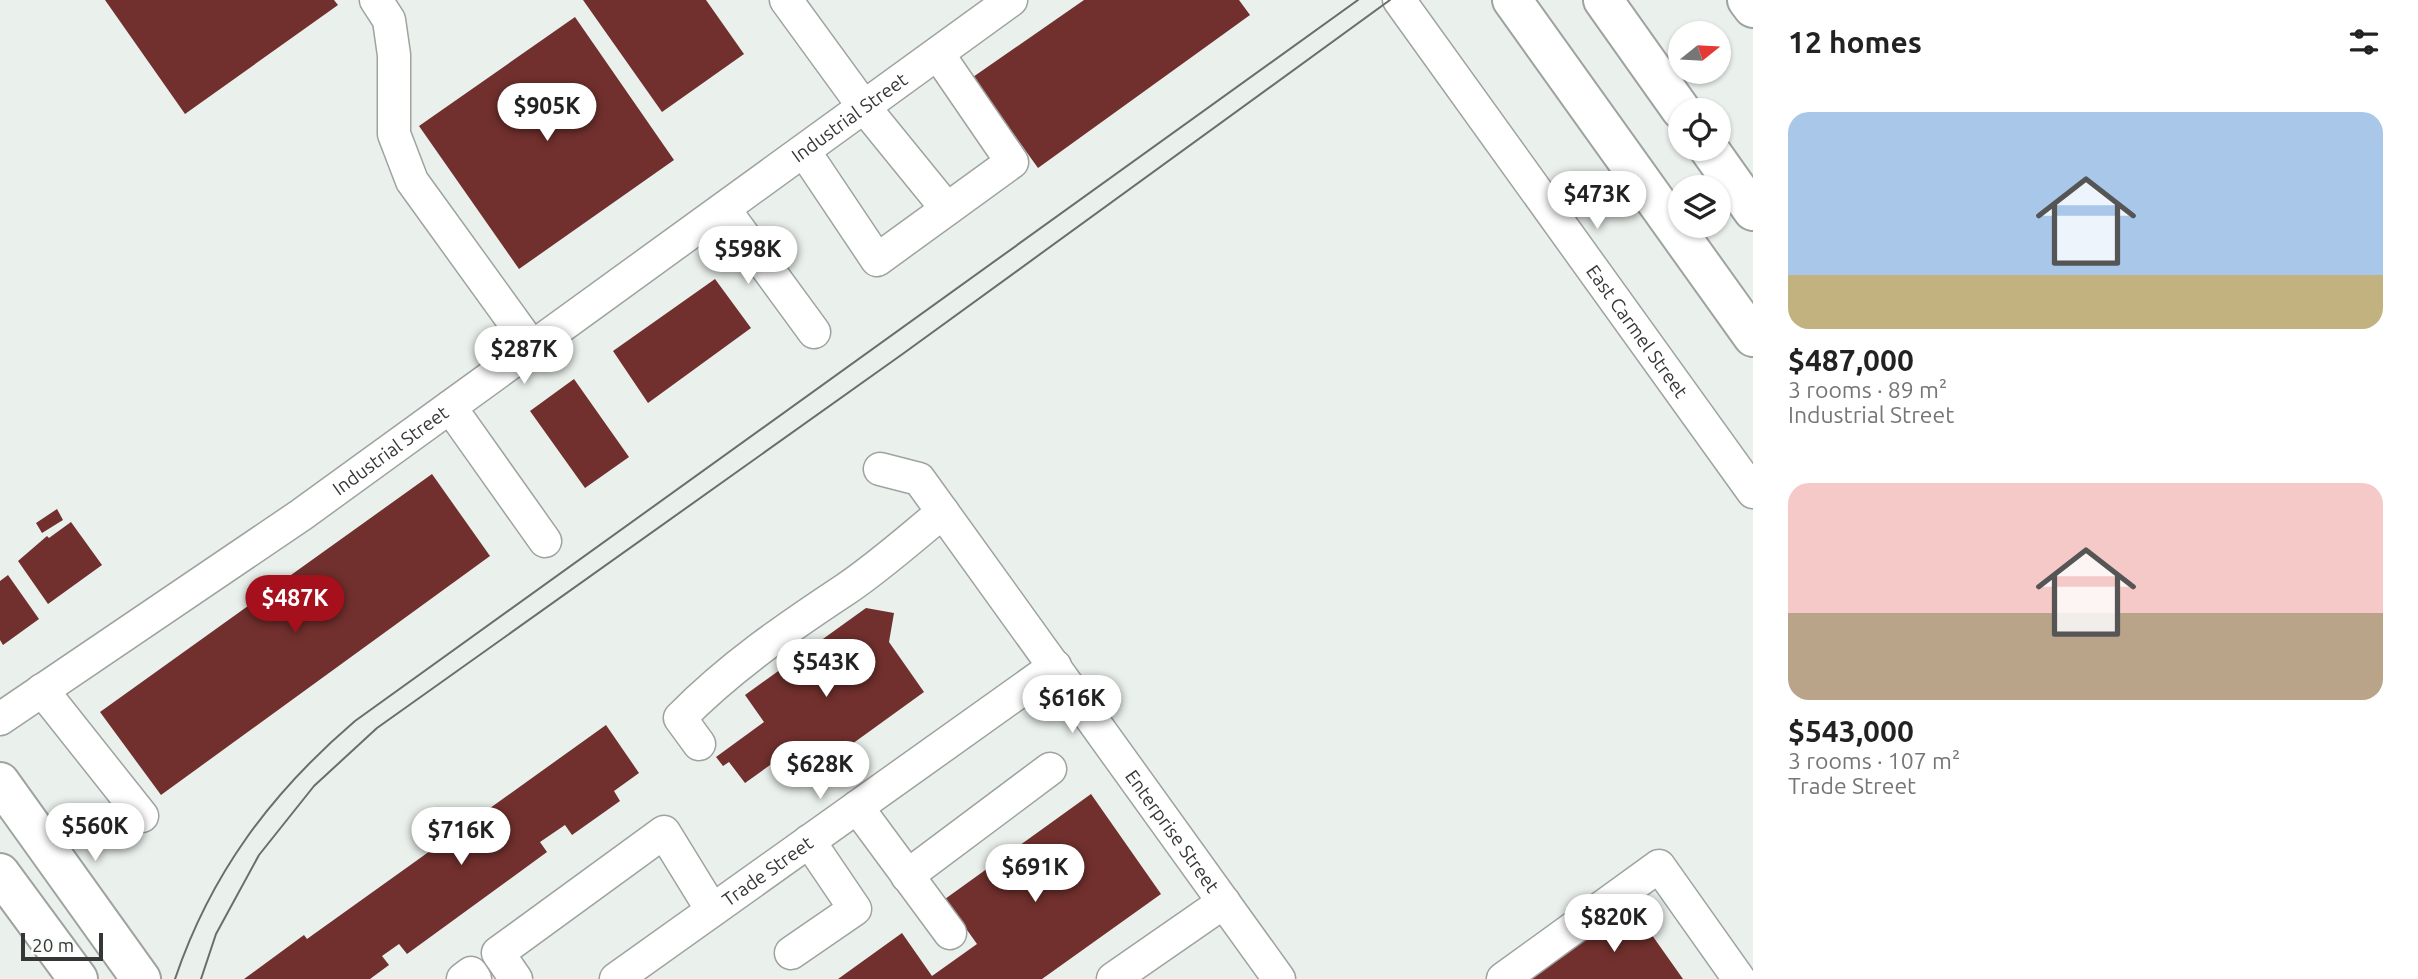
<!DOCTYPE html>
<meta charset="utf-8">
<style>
body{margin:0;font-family:Ubuntu,sans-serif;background:#f6f6f6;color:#222;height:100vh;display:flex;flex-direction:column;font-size:26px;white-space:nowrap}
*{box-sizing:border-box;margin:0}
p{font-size:23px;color:#767676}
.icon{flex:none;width:38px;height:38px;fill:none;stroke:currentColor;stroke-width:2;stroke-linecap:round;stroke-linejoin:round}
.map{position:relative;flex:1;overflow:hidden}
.details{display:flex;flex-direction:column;background:#fff;width:665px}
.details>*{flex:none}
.needle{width:46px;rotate:72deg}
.buttons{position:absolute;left:1668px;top:21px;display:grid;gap:14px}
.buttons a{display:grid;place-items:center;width:63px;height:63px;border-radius:50%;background:#fff;box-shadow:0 2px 5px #0004;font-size:35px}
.scale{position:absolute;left:21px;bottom:18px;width:82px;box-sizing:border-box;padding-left:7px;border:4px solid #353736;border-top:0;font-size:19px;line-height:24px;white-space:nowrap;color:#353736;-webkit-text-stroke:5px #f8fdfa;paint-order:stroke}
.price{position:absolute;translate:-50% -60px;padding:0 16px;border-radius:24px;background:#fff;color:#222;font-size:23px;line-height:46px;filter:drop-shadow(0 2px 4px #0008)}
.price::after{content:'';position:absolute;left:50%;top:42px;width:21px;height:16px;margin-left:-10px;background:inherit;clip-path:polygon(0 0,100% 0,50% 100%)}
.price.on{background:#a60f1c;color:#fff}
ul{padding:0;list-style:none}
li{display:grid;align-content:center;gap:14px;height:371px;padding:0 35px}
li span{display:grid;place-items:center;height:217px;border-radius:21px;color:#555}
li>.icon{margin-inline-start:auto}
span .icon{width:126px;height:126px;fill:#fffc;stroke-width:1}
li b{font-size:30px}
h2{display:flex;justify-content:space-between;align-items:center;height:84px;padding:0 35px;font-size:30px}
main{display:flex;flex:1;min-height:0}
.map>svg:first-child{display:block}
.building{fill:#71302d}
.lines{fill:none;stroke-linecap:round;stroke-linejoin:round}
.minor-casing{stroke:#9ea3a0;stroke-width:35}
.major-casing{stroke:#9ea3a0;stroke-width:42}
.highway-casing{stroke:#9ea3a0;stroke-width:42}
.minor{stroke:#fff;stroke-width:32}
.major{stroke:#fff;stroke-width:38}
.highway{stroke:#fff;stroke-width:38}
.tram{stroke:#6a6d6c;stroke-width:2}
.labels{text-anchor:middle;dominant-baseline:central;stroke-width:7;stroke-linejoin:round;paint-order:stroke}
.street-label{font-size:19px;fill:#353736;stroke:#f8fdfa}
</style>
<main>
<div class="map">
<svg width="1753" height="979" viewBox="0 0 1753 979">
<rect width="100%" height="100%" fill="#eaf0ec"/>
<path class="building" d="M105,0H334L338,5L185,114Z
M583,0H706L744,54L662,112Z
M1084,0H1239L1250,15L1038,168L973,77Z
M575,17L674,160L519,269L419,126Z
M715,279L751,328L648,403L613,351Z
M574,379L629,457L585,488L530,411Z
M432,474L490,556L161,795L100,712Z
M57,509L63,520L42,533L36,523Z
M71,522L102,565L48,604L18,561L47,536L49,538Z
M8,575L39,619L3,645L0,640V581Z
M866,608L894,613L889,642L924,692L805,778L787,753L745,783L729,762L723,766L716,757L764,722L745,695Z
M606,725L639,773L614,791L620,801L572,835L565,825L540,842L547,852L407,954L399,944L382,956L389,965L370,979H244L304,935L307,939Z
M1091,794L1161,894L1042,979H838L902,933L932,976L977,944L945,899Z
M1630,904L1683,979H1528Z"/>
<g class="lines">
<defs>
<g id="minor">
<path d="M376,0L389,20L394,55V134L412,181L532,347"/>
<path d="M786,0L864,107L947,209"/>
<path id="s1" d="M1399,0L1753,492"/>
<path d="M804,151L877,260L1012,162L938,54"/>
<path d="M724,209L814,332"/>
<path d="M450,407L545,541"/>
<path id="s2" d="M880,469L919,479L1279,979"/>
<path d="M42,690L142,816"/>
<path id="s3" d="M0,719L301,515L1011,0"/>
<path d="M699,744L680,718C730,667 787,628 846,589C880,566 911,538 943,512"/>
<path d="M857,807L950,933"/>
<path d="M907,876L1050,769"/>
<path d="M791,953L855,909L809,841"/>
<path d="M463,979L471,973L475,979"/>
<path d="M516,979L498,953L664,832L712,910"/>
<path id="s4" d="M616,979L1055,666"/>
<path d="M1113,979L1224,902"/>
<path d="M1503,979L1659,866L1739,979"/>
</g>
<path id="major" d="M1747,0L1753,8
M0,782L141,979
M0,873L78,979"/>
<path id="highway" d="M1512,0L1753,337
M1603,0L1681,110
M1709,149L1753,211"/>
</defs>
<use href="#minor" class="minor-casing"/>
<use href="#major" class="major-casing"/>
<use href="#highway" class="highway-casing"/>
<use href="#minor" class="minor"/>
<use href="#major" class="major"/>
<use href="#highway" class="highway"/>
<path class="tram" d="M175,979C211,873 271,793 355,721L1358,0
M201,979L216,934L259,855L314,786L377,728L904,353L1390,0"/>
</g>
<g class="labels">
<g class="street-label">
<text stroke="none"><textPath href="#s3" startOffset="1041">Industrial Street</textPath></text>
<text stroke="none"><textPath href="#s1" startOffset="408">East Carmel Street</textPath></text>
<text stroke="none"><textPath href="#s3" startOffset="474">Industrial Street</textPath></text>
<text stroke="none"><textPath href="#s2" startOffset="474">Enterprise Street</textPath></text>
<text stroke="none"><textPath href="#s4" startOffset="186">Trade Street</textPath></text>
</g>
</g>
</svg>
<div class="buttons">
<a><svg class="needle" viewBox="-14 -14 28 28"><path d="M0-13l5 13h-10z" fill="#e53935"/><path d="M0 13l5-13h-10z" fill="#767676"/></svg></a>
<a><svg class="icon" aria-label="locate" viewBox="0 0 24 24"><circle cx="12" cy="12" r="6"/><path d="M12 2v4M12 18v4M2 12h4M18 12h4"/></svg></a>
<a><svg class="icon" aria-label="layers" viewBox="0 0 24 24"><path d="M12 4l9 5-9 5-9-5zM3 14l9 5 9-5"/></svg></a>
</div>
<div class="scale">20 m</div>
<b class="price" style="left:547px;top:143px">$905K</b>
<b class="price" style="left:1597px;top:231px">$473K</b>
<b class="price" style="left:748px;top:286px">$598K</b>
<b class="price" style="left:524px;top:386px">$287K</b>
<b class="price on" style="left:295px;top:635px">$487K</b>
<b class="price" style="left:826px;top:699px">$543K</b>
<b class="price" style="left:1072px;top:735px">$616K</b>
<b class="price" style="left:820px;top:801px">$628K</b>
<b class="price" style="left:95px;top:863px">$560K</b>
<b class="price" style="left:461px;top:867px">$716K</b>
<b class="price" style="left:1035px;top:904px">$691K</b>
<b class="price" style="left:1614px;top:954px">$820K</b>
</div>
<section class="details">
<h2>12 homes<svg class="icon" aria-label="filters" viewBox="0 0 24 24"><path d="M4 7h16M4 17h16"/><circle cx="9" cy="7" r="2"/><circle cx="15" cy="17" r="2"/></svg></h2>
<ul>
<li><span style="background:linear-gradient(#a9c7e8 75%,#c2b280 0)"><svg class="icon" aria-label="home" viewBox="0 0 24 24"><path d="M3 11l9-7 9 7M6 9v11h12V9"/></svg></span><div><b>$487,000</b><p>3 rooms · 89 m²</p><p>Industrial Street</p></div></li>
<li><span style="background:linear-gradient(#f6c9c9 60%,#b9a48a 0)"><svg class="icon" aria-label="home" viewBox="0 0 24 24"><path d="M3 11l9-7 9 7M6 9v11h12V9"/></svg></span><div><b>$543,000</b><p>3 rooms · 107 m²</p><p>Trade Street</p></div></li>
</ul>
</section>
</main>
